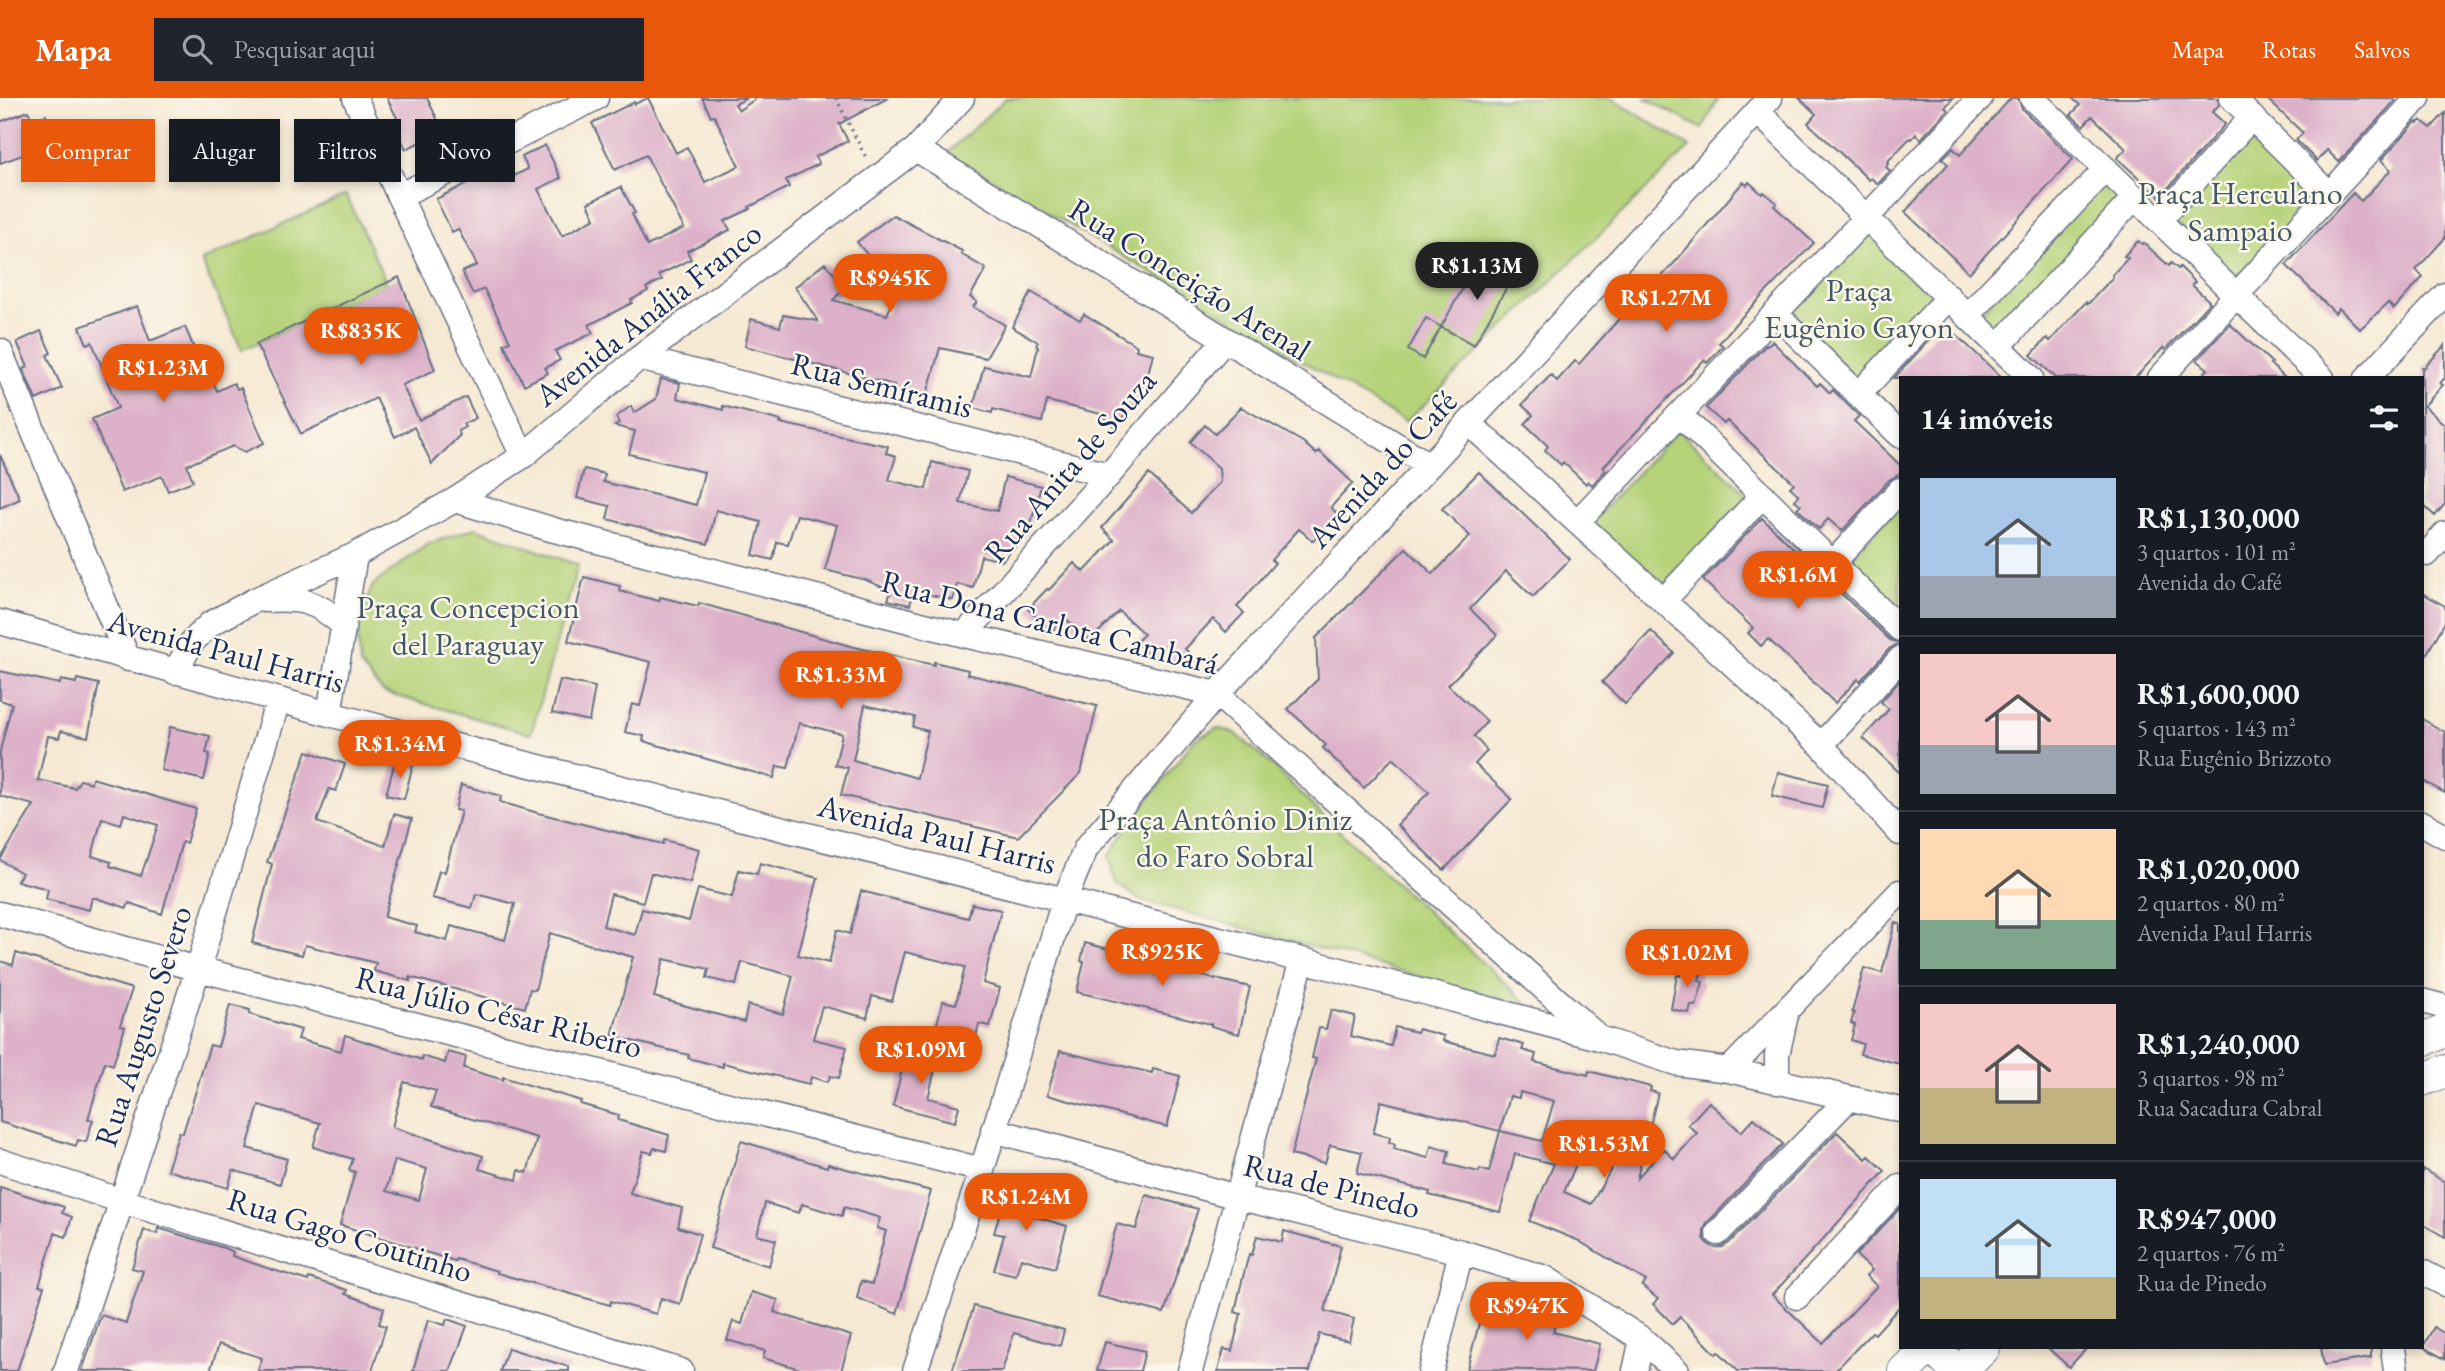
<!DOCTYPE html>
<html lang="pt">
<meta charset="utf-8">
<style>
body{margin:0;font-family:"EB Garamond",serif;background:#20242c;color:#f1f3f6;height:100vh;display:flex;flex-direction:column;font-size:26px;white-space:nowrap}
*{box-sizing:border-box;margin:0}
p{font-size:23px;color:#9ea1a6}
.icon{flex:none;width:38px;height:38px;fill:none;stroke:currentColor;stroke-width:2;stroke-linecap:round;stroke-linejoin:round}
.map{position:relative;flex:1;overflow:hidden}
.drawer{position:absolute;left:1899px;top:278px;width:525px;height:973px;display:flex;flex-direction:column;background:#171b24;border-radius:0px;box-shadow:0 4px 10px #0003}
.drawer>*{flex:none}
.hud{position:absolute;left:21px;top:21px;width:665px;height:63px;display:flex;gap:14px}
.price{position:absolute;translate:-50% -60px;padding:0 16px;border-radius:24px;background:#ea580c;color:#fff;font-size:23px;line-height:46px;filter:drop-shadow(0 2px 4px #0008)}
.price::after{content:'';position:absolute;left:50%;top:42px;width:21px;height:16px;margin-left:-10px;background:inherit;clip-path:polygon(0 0,100% 0,50% 100%)}
.price.selected{background:#222;color:#fff}
ul{padding:0;list-style:none}
li{display:flex;align-items:center;gap:21px;height:175px;padding:0 21px}
li+li{border-top:2px solid #363941}
li span{display:grid;place-items:center;flex:none;width:196px;height:140px;border-radius:0px;color:#555}
li>.icon{margin-inline-start:auto}
span .icon{width:84px;height:84px;fill:#fffc;stroke-width:1}
li b{font-size:30px}
h2{display:flex;justify-content:space-between;align-items:center;height:84px;padding:0 21px;font-size:30px}
.tag{padding:0 24px;border-radius:0px;background:#171b24;box-shadow:0 4px 10px #0003;font-size:24px;line-height:63px}
.tag.selected{background:#ea580c;color:#fff}
header{display:flex;align-items:center;gap:42px;box-sizing:border-box;height:98px;padding:0 35px;background:#ea580c;color:#fff}
header strong{font-size:33px}
nav{display:flex;gap:38px;margin-inline-start:auto;font-size:24px}
.search{width:490px;height:63px;background:#20242c;display:flex;align-items:center;gap:18px;box-sizing:border-box;padding:0 24px;border-radius:0px;color:#9ea1a6;font-size:26px}
.map>svg:first-child{display:block}
.green{fill:#b6d37a;stroke:#68816c;stroke-width:2}
.building{fill:#ddb1c9;fill-rule:evenodd}
.lines{fill:none;stroke-linecap:round;stroke-linejoin:round}
.minor-casing{stroke:#687087;stroke-width:27}
.major-casing{stroke:#687087;stroke-width:34}
.path{stroke:#687087;stroke-width:3.5;stroke-dasharray:2 5;stroke-linecap:butt}
.minor{stroke:#fff;stroke-width:24}
.major{stroke:#fff;stroke-width:32}
.labels{text-anchor:middle;dominant-baseline:central;stroke-width:5;stroke-linejoin:round;paint-order:stroke}
.park-label{font-size:32px;fill:#425865;stroke:#fbf7ec}
.street-label{font-size:32px;fill:#1b2f5e;stroke:#fbf7ec}
</style>
<header>
<strong>Mapa</strong>
<div class="search"><svg class="icon" aria-label="search" viewBox="0 0 24 24"><circle cx="10" cy="10" r="6"/><path d="M15 15l6 6"/></svg>Pesquisar aqui</div>
<nav><a>Mapa</a><a>Rotas</a><a>Salvos</a></nav>
</header>
<div class="map">
<svg width="2445" height="1273" viewBox="0 0 2445 1273">
<rect width="100%" height="100%" fill="#fbf7ec"/>
<filter id="ink" filterUnits="userSpaceOnUse"><feTurbulence type="fractalNoise" baseFrequency=".0143" numOctaves="2"/><feDisplacementMap in="SourceGraphic" scale="14" xChannelSelector="R" yChannelSelector="G"/><feConvolveMatrix kernelMatrix="1 2 1 2 8 2 1 2 1" color-interpolation-filters="sRGB"/></filter>
<filter id="wash" filterUnits="userSpaceOnUse"><feTurbulence type="fractalNoise" baseFrequency=".00686" numOctaves="4" result="noise"/><feDisplacementMap in="SourceGraphic" scale="28" xChannelSelector="R" yChannelSelector="G"/><feGaussianBlur stdDeviation="1.57" result="paint"/><feColorMatrix in="noise" values="0 0 0 0 0 0 0 0 0 0 0 0 0 0 0 0 0 1.4 0 .05"/><feComposite in="paint" operator="in"/></filter>
<g filter="url(#wash)">
<rect width="100%" height="100%" fill="#f6e9d3"/>
<path class="green" d="M1006,0H1611L1690,49L1406,324L947,55Z
M1645,0H1719L1702,31Z
M2251,30L2320,96L2237,186L2170,120Z
M2105,82L2125,100L1998,238L1978,217Z
M346,97L387,186L242,252L201,163Z
M1868,131L1938,199L1859,284L1788,214Z
M1678,332L1749,398L1661,489L1591,424Z
M1900,405V517L1847,465Z
M475,430L578,467L531,636L383,594L360,567L357,526L373,487L428,446Z
M1217,630L1235,635L1273,668L1322,717L1531,909L1138,801L1117,785L1109,759L1128,728L1194,642Z"/>
<g id="blocks">
<path class="building" d="M387,0H427L443,33L406,51L396,30L401,28Z
M648,0L676,55L687,49L705,84L739,68L714,17L711,18L702,0H747L735,6L739,12L757,0H888L839,26L848,43L815,59L819,66L786,82L789,89L749,109L750,111L725,123L730,132L687,153L691,161L659,177L662,182L646,190L648,193L631,202L632,205L589,227L593,235L555,253L560,262L545,270L548,275L524,287L504,246L510,243L484,191L473,196L462,174L477,167L458,131L452,134L436,101L493,73L499,85L528,71L522,59L545,47L561,80L538,91L562,138L595,120L588,105L621,89L635,115L632,116L647,148L684,130L646,57L615,72L592,25L634,4L635,6Z
M1799,0H1953L1945,9L1948,12L1921,41L1916,36L1912,41L1910,40L1887,64L1888,66L1886,69L1890,73L1878,86L1871,80L1869,82L1808,25L1816,16Z
M2011,0H2018L2022,11L2073,61L1969,175L1905,114L1948,66L1942,61L1953,50L1960,57Z
M2072,0H2218L2219,7L2212,14L2225,26L2160,99L2117,60L2126,51L2092,18L2083,28L2071,17L2080,7Z
M2266,0H2391L2395,3L2339,64L2327,52L2317,63L2296,42L2303,35Z
M28,13L32,22L46,17L56,45L0,65V24Z
M2445,15V140L2416,172L2423,179L2394,211L2388,205L2360,231L2339,210L2335,215L2286,167L2353,95L2361,103L2391,72L2381,62L2416,24L2418,25L2421,22L2431,30Z
M1743,84L1747,87L1749,84L1762,96L1764,94L1777,105L1774,108L1814,145L1736,225L1719,245L1723,248L1707,265L1704,262L1603,369L1606,372L1592,387L1588,383L1586,386L1563,364L1561,367L1545,352L1548,348L1525,326L1533,317L1522,307L1551,277L1557,283L1575,263L1579,266L1635,203L1637,205L1676,163Z
M893,117L962,153L961,156L986,171L970,199L977,204L973,209L1005,227L986,260L940,250L926,300L893,292L894,287L745,248L751,221L780,229L783,217L818,223L795,189L825,165L845,190L833,202L887,217L897,194L857,144Z
M2138,143L2142,146L2144,145L2169,168L2171,165L2178,171L2180,169L2195,184L2192,187L2210,204L2165,252L2163,250L2135,280H2056L2031,257L2047,240L2050,243L2086,204L2088,206L2113,179L2112,177L2128,160L2124,158Z
M1479,161L1512,180L1474,247L1441,229Z
M399,179L435,272L402,287L419,322L466,299L476,320L463,326L465,329L458,333L460,337L432,366L414,329L395,339L376,300L301,336L256,246Z
M1031,194L1080,222L1084,216L1137,248L1136,252L1153,256L1142,299L1114,328L1101,316L1047,303L1042,324L993,311L992,315L973,310L984,268L1031,279L1038,249L1036,247L1038,244L1012,229Z
M137,208L150,243L185,229L199,262L204,260L217,293L234,285L237,291L241,290L264,345L245,354L233,348L187,367L193,383L168,393L162,378L122,394L92,321L118,310L92,244L87,246L80,229Z
M1426,220L1441,229L1423,261L1408,252Z
M1944,226L1979,258L2002,280H1894Z
M2230,226L2272,265L2270,266L2285,280H2200L2208,271L2197,262Z
M41,233L51,255L47,257L62,290L36,302L23,271L28,269L17,244Z
M1772,243L1817,288L1820,285L1830,295L1833,292L1859,318L1854,323L1900,367V376L1889,382L1842,433L1828,421L1819,431L1797,410L1801,407L1795,402L1799,397L1790,389L1794,385L1727,323L1724,326L1706,310L1766,247L1767,248Z
M2445,247V280L2440,285L2443,287L2424,308L2445,327V406L2435,418L2422,406V269L2424,270Z
M661,281L680,285L677,300L723,312V308L781,323L780,325L888,348L886,355L896,358L889,382L926,391L932,364L968,373L960,405L997,413L1005,379L1041,388L1029,433L1002,463L981,458L973,490L957,486L953,502L914,493L910,507L888,502L891,493L866,482L825,472L837,427L797,417L788,446L777,444L773,462L753,457L761,424L716,412L708,446L607,421L610,408L577,400L584,371L605,376L603,384L696,407L704,374L629,356L635,333L615,328L619,325L616,319L631,308L634,315L656,301Z
M1241,309L1303,344L1316,356L1319,353L1353,385L1331,409L1338,417L1313,443L1299,431L1271,462L1275,465L1237,509L1244,515L1226,534L1213,521L1185,551L1193,559L1171,563L1148,556L1136,544L1144,536L1119,513L1090,543L1064,519L1052,533L1028,511L1047,491L1049,492L1074,465L1084,474L1114,442L1102,430L1149,376L1191,415L1220,384L1219,370L1190,344L1205,327L1215,336Z
M0,357L20,401L0,410Z
M1479,374L1570,461L1533,499L1506,473L1470,511L1497,537L1448,587L1487,623L1474,638L1487,653L1475,666L1512,701L1444,772L1397,727L1429,694L1393,660L1364,690L1323,650L1326,647L1288,611L1318,581L1316,540L1406,450L1433,476L1470,438L1442,411Z
M1762,420L1890,542L1900,545L1889,551L1860,583L1858,581L1835,605L1768,541L1761,548L1748,535L1753,530L1703,482Z
M584,479L620,488L619,493L659,503L660,499L698,508L699,505L850,548L934,567V564L968,572L967,576L1097,608L1081,675L1018,739L841,697L848,670L835,667L842,636L799,625L788,670L777,668L774,680L643,643L644,638L625,634L632,606L640,608L651,564L568,543ZM865,607L915,619L913,629L928,633L917,680L853,662Z
M2422,495L2445,508V524L2422,564Z
M1651,533L1674,555L1625,606L1602,584Z
M0,573L60,586L61,582L76,585L77,581L99,586L88,639L61,633L59,640L48,638L38,682L75,690L80,682L91,685L92,680L196,711L186,745L182,744L162,816L129,805L127,810L96,800H92L89,812L46,801L48,791L17,783L22,775L0,762L34,707L0,698V653L12,606L0,602ZM124,716L158,727L141,778L110,768L111,764L92,758L102,720L121,726Z
M560,582L595,589L589,623L552,615Z
M1900,582V675L1863,640L1889,611L1881,604Z
M2422,621L2445,634V695L2422,682Z
M170,629L210,638L206,655L210,656L204,682L161,672Z
M307,653L345,666L336,693L329,691L317,724L385,748L394,716L412,721L384,819L417,828L415,834L447,843L451,828L505,842L515,806L476,796L472,810L432,800L439,773L445,774L461,713L455,712L461,687L501,698L500,704L538,715L663,746L664,742L699,751L690,785L651,775L643,804L611,796L603,828L635,837L642,811L689,823L698,791L732,799L739,772L757,776L760,765L818,780L798,857L829,865L837,832L850,836L861,793L968,820L972,806L1001,812L983,885L1000,890L990,928L979,926L976,939L961,935L959,944L934,937L943,903L956,906L965,869L905,854L892,903L872,898L867,920L822,908L813,941L847,949L839,980L830,978L828,984L811,979L809,986L723,965V969L688,960L689,957L612,938L633,859L550,835L535,892L530,891L525,910L410,879V883L374,873L376,865L305,847L302,857L252,845L272,766L267,764ZM664,861L709,871L707,880L736,887L742,864L793,878L783,916L748,907L744,924L654,899Z
M395,663L413,667L404,701L386,697Z
M1778,674L1828,686L1822,710L1772,698Z
M1895,825L1900,826V966L1860,956L1863,946L1851,942L1855,927L1851,925L1854,915L1852,914L1864,870L1882,875Z
M1085,845L1161,865L1160,868L1250,889L1239,936L1211,928V926L1077,894L1084,864L1081,863Z
M16,855L132,891L120,928L125,929L113,967L105,964L88,1021L93,1022L86,1044L78,1042L76,1048L0,1024V863L13,867Z
M1683,866L1702,871L1699,883L1703,884L1696,908L1691,907L1689,915L1671,911L1677,877L1680,878Z
M230,907L250,912L249,916L301,932L298,941L341,953L345,937L422,962V958L445,965L448,954L466,959L464,970L503,982V979L581,1003L580,1006L619,1017L618,1022L669,1037L666,1053L654,1050L652,1055L643,1053L630,1095L682,1110L678,1129L700,1136L680,1206L661,1200L656,1216L611,1203L610,1207L497,1175V1173L456,1161L455,1163L418,1152V1151L340,1127L355,1074L349,1072L353,1061L313,1049L320,1025L259,1007L247,1050L287,1061L280,1086L233,1072L228,1090L167,1072L179,1034L183,1035L210,947L218,949ZM404,984L436,993L431,1009L537,1040L527,1075L519,1072L517,1082L479,1071L483,1058L392,1029ZM395,1062L427,1071L419,1102L386,1093Z
M1331,912L1355,918L1351,938L1391,948L1395,929L1417,934L1418,931L1444,938L1443,943L1495,956L1499,940L1524,947L1522,952L1536,956L1534,964L1588,977L1589,973L1651,989L1650,993L1658,995L1637,1080L1664,1051L1674,1061L1697,1035L1688,1027L1709,1004L1741,1034L1754,1020L1783,1046L1707,1125L1704,1132V1140L1708,1146L1715,1150L1723,1149L1729,1145L1837,1034L1866,1061L1869,1058L1885,1073L1772,1197L1823,1245L1877,1188L1866,1178L1872,1172L1856,1157L1900,1110V1208L1875,1236L1872,1234L1835,1273H1738L1719,1254L1716,1256L1680,1219L1673,1226L1653,1206L1658,1201L1642,1188L1646,1183L1577,1142L1529,1123L1554,1066L1515,1056L1500,1114L1429,1097L1430,1094L1357,1075L1362,1054L1330,1047L1325,1065L1291,1057L1316,961L1312,960L1319,930L1326,931ZM1520,994L1554,1003L1542,1043L1500,1033L1510,998L1519,1000ZM1381,1003L1500,1033L1489,1074L1480,1071L1479,1074L1446,1066L1449,1053L1431,1048L1428,1060L1394,1051L1395,1046L1389,1045L1390,1039L1373,1035ZM1581,1055L1616,1063L1591,1106L1564,1094Z
M908,948L939,956L928,1000L959,1008L955,1024L893,1008Z
M1060,953L1152,975L1153,971L1180,978L1167,1029L1047,997Z
M741,1043L827,1069L828,1066L931,1093L897,1216L857,1200L861,1183L872,1186L886,1133L877,1130L880,1120L844,1109L842,1118L802,1106L799,1115L765,1105L757,1137L776,1142L769,1168L710,1150Z
M2422,1071L2445,1084V1139L2422,1126Z
M1008,1086L1039,1095L1033,1118L1067,1128L1055,1170L1021,1160L1016,1177L994,1172L1004,1137L994,1135Z
M0,1089L64,1109L62,1115L72,1119L66,1139L55,1135L39,1188L44,1189L17,1273H0Z
M1146,1097L1198,1111L1164,1215L1097,1198L1117,1126L1136,1131Z
M158,1130L224,1150L233,1154L232,1158L270,1171L308,1183L309,1180L347,1192L345,1196L384,1210L379,1226L386,1228L372,1273H258L262,1260L219,1246L210,1273H82L101,1217L126,1225L143,1173L132,1170L144,1132L157,1136Z
M1284,1133L1341,1148L1325,1213L1354,1221L1349,1243L1319,1236L1310,1273H1218L1224,1251L1232,1253L1241,1216L1235,1214L1240,1191L1249,1156L1252,1157L1257,1138L1282,1144Z
M751,1194L778,1202L774,1214L851,1238L841,1273H807L763,1260L765,1253L727,1242L733,1223L742,1226Z
M1495,1198L1519,1204L1518,1208L1557,1219L1553,1234L1600,1246L1593,1273L1467,1271L1482,1214L1487,1216Z
M974,1208L1064,1232L1060,1248L1014,1235L1002,1273H952Z
M447,1221L467,1228L450,1273H413L428,1222L445,1227Z
M2434,1229L2445,1236V1261L2423,1249Z
M1105,1244L1145,1253L1140,1273H1097Z
M508,1250L569,1269V1273H500Z
M2048,1250H2087L2069,1269Z
M2321,1250H2371V1260L2324,1267Z"/>
</g>
</g>
<g filter="url(#ink)">
<use href="#blocks" fill-opacity="0" stroke="#687087" stroke-width="2"/>
<g class="lines">
<defs>
<path id="minor" d="M355,0L399,98L523,358
M2032,0L2322,280
M2232,0L2329,96
M1758,14L2031,280
M916,51L1429,367
M399,98L596,0
M2159,122L2252,19
M1776,216L1900,337
M1968,217L2106,71
M1999,248L2135,99
M0,253L128,561
M639,260L1109,377
M2160,280L2418,0
M2367,280L2445,197
M1859,296L1949,199
M1680,317L1900,531
M1470,326L1821,647L1900,735
M455,402L554,432L964,537L1217,596L1596,937
M1577,424L1980,0
M2427,456L2445,436
M1833,465L1900,392
M264,502C300,500 316,502 343,527
M1663,503L1763,397
M0,524L329,616L1302,862L1599,940L1676,965L1729,972L1900,1012
M964,537L1109,377L1224,243
M175,574L192,544L210,526L255,502L355,457L455,402L523,358L639,260L916,51L962,0
M329,616L355,457
M1821,647L1900,561
M2422,725L2445,738
M0,816L198,871L982,1072
M2422,903L2445,909
M1729,972L1900,794
M1777,984V957L1787,912
M993,1032L1237,1099L1461,1154L1545,1180L1642,1241L1677,1273
M0,1063L122,1103L681,1273
M1718,1135L1849,1000
M2422,1174L2445,1186
M1797,1199L1900,1089
M2393,1250L2396,1273
M66,1273L198,871L278,602
M915,1273L982,1072L1064,803L1086,750L1217,596L1770,0
M1190,1273L1302,862
M1431,1273L1461,1154
M1635,1273L1642,1241"/>
<path id="major" d="M2422,942L2445,933
M2422,982L2445,973
M1932,1250L1957,1273
M1904,1273L1928,1250
M1961,1273L1984,1250"/>
</defs>
<use href="#minor" class="minor-casing"/>
<use href="#major" class="major-casing"/>
<path class="path" d="M836,0L866,60"/>
<use href="#minor" class="minor"/>
<use href="#major" class="major"/>
</g>
</g>
<g class="labels">
<g class="park-label">
<text x="2240" y="95">Praça Herculano<tspan x="2240" dy="37">Sampaio</tspan></text>
<text x="1859" y="192">Praça<tspan x="1859" dy="37">Eugênio Gayon</tspan></text>
<text x="468" y="509">Praça Concepcion<tspan x="468" dy="37">del Paraguay</tspan></text>
<text x="1225" y="721">Praça Antônio Diniz<tspan x="1225" dy="37">do Faro Sobral</tspan></text>
</g>
<g class="street-label">
<text transform="translate(1190 181) rotate(32)">Rua Conceição Arenal</text>
<text transform="translate(648 216) rotate(-38)">Avenida Anália Franco</text>
<text transform="translate(882 287) rotate(14)">Rua Semíramis</text>
<text transform="translate(1070 368) rotate(-49)">Rua Anita de Souza</text>
<text transform="translate(1382 371) rotate(-47)">Avenida do Café</text>
<text transform="translate(1050 524) rotate(14)">Rua Dona Carlota Cambará</text>
<text transform="translate(226 553) rotate(15)">Avenida Paul Harris</text>
<text transform="translate(937 736) rotate(14)">Avenida Paul Harris</text>
<text transform="translate(499 914) rotate(14)">Rua Júlio César Ribeiro</text>
<text transform="translate(143 928) rotate(-72)">Rua Augusto Severo</text>
<text transform="translate(1332 1088) rotate(14)">Rua de Pinedo</text>
<text transform="translate(350 1137) rotate(17)">Rua Gago Coutinho</text>
</g>
</g>
</svg>
<b class="price selected" style="left:1477px;top:204px">R$1.13M</b>
<b class="price" style="left:890px;top:216px">R$945K</b>
<b class="price" style="left:1666px;top:236px">R$1.27M</b>
<b class="price" style="left:361px;top:269px">R$835K</b>
<b class="price" style="left:163px;top:306px">R$1.23M</b>
<b class="price" style="left:1798px;top:513px">R$1.6M</b>
<b class="price" style="left:841px;top:613px">R$1.33M</b>
<b class="price" style="left:400px;top:682px">R$1.34M</b>
<b class="price" style="left:1162px;top:890px">R$925K</b>
<b class="price" style="left:1687px;top:891px">R$1.02M</b>
<b class="price" style="left:921px;top:988px">R$1.09M</b>
<b class="price" style="left:1604px;top:1082px">R$1.53M</b>
<b class="price" style="left:1026px;top:1135px">R$1.24M</b>
<b class="price" style="left:1527px;top:1244px">R$947K</b>
<div class="hud">
<a class="tag selected">Comprar</a>
<a class="tag">Alugar</a>
<a class="tag">Filtros</a>
<a class="tag">Novo</a>
</div>
<section class="drawer">
<h2>14 imóveis<svg class="icon" aria-label="filters" viewBox="0 0 24 24"><path d="M4 7h16M4 17h16"/><circle cx="9" cy="7" r="2"/><circle cx="15" cy="17" r="2"/></svg></h2>
<ul>
<li><span style="background:linear-gradient(#a9c7e8 70%,#9aa5b1 0)"><svg class="icon" aria-label="home" viewBox="0 0 24 24"><path d="M3 11l9-7 9 7M6 9v11h12V9"/></svg></span><div><b>R$1,130,000</b><p>3 quartos · 101 m²</p><p>Avenida do Café</p></div></li>
<li><span style="background:linear-gradient(#f6c9c9 65%,#9aa5b1 0)"><svg class="icon" aria-label="home" viewBox="0 0 24 24"><path d="M3 11l9-7 9 7M6 9v11h12V9"/></svg></span><div><b>R$1,600,000</b><p>5 quartos · 143 m²</p><p>Rua Eugênio Brizzoto</p></div></li>
<li><span style="background:linear-gradient(#ffd9b3 65%,#7fa58c 0)"><svg class="icon" aria-label="home" viewBox="0 0 24 24"><path d="M3 11l9-7 9 7M6 9v11h12V9"/></svg></span><div><b>R$1,020,000</b><p>2 quartos · 80 m²</p><p>Avenida Paul Harris</p></div></li>
<li><span style="background:linear-gradient(#f6c9c9 60%,#c2b280 0)"><svg class="icon" aria-label="home" viewBox="0 0 24 24"><path d="M3 11l9-7 9 7M6 9v11h12V9"/></svg></span><div><b>R$1,240,000</b><p>3 quartos · 98 m²</p><p>Rua Sacadura Cabral</p></div></li>
<li><span style="background:linear-gradient(#bfe0f5 70%,#c2b280 0)"><svg class="icon" aria-label="home" viewBox="0 0 24 24"><path d="M3 11l9-7 9 7M6 9v11h12V9"/></svg></span><div><b>R$947,000</b><p>2 quartos · 76 m²</p><p>Rua de Pinedo</p></div></li>
</ul>
</section>
</div>
